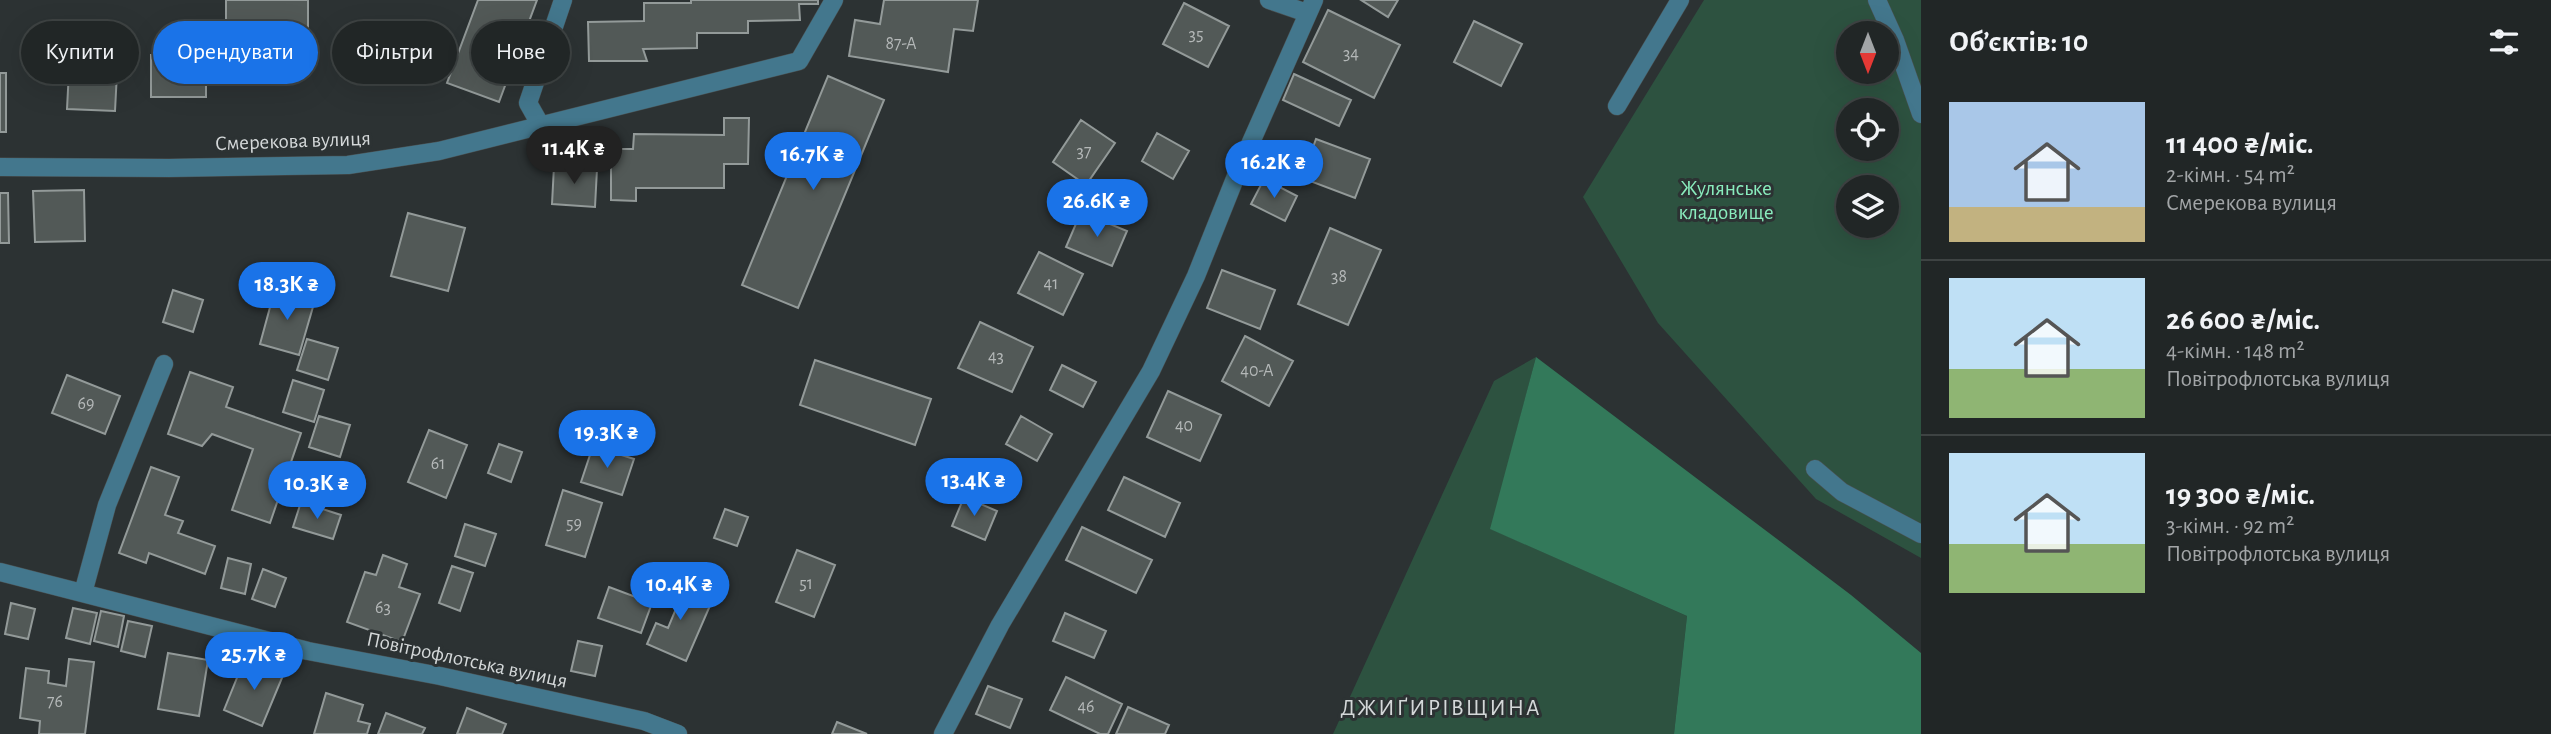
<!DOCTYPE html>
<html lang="uk">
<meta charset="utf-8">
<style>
body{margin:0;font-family:"Alegreya Sans",sans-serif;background:#292e2e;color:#f1f3f6;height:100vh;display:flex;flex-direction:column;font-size:26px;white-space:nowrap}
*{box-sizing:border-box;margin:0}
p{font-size:23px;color:#a2a5a7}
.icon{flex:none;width:38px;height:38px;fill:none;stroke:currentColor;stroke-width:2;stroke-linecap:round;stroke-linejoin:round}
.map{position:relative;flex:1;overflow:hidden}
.details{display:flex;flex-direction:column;background:#212626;width:630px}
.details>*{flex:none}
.top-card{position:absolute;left:21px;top:21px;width:665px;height:63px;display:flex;gap:14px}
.needle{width:46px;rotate:180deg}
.buttons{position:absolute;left:1836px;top:21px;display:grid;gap:14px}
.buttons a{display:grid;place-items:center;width:63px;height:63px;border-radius:50%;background:#212626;box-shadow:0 7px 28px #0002,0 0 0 2px #3e4343;font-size:35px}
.price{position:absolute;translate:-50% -60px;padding:0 16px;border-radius:24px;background:#1a73e8;color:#fff;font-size:23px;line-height:46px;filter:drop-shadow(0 2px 4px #0008)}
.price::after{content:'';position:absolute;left:50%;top:42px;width:21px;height:16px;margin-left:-10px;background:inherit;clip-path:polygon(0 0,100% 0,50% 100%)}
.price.on{background:#222;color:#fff}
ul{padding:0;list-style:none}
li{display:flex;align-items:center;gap:21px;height:175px;padding:0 28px}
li+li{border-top:2px solid #3e4343}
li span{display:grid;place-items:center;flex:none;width:196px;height:140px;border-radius:0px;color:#555}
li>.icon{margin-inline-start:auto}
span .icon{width:84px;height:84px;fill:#fffc;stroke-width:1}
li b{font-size:30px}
h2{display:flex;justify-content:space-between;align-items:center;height:84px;padding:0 28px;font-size:30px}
.pill{padding:0 24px;border-radius:32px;background:#212626;box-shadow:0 7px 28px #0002,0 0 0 2px #3e4343;font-size:24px;line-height:63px}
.pill.on{background:#1a73e8;color:#fff}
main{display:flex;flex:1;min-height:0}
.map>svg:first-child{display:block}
.green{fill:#2d5240;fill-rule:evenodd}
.forest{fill:#33795a}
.building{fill:#525957;stroke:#939a99;stroke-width:2}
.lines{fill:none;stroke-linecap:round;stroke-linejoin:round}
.minor-casing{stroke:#4a5051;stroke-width:19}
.minor{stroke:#43778d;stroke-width:18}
.labels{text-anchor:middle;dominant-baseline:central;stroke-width:6;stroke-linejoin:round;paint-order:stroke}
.number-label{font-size:18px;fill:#b4b8b8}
.street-label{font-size:21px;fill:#d4d8d9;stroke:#2c3233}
.park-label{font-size:21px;fill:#89ecbd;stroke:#2c3233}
.neighbourhood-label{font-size:23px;letter-spacing:2px;fill:#d4d8d9;stroke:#2c3233}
</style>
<main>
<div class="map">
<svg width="1921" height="734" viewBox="0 0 1921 734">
<rect width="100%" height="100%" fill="#2c3233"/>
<path class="green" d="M1704,0H1921V558L1816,499L1658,323L1583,197ZM1848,33H1886V72H1848ZM1848,110H1886V149H1848ZM1848,187H1886V226H1848Z
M1536,357L1491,529L1687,616L1674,734H1333L1494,381Z"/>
<path class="forest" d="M1536,357L1851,595L1921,653V734H1674L1687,616L1490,529Z"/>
<path class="building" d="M226,0H308V60H226Z
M478,0H537L499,102L447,83Z
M691,0H818V4H799L800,20L748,21V33H697V48L643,49L647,61H589L588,22L644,21V3H691Z
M884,0H978L973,31L954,29L948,72L849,56L855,20L880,24Z
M1361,0H1398L1388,17Z
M1184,3L1229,26L1208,67L1163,44Z
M1328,10L1400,45L1374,98L1303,62Z
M1474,21L1522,44L1501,86L1454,62Z
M70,51L118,53L115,111L67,109Z
M206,54V97H151V55Z
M0,73H6V132H0Z
M1294,74L1351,100L1339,126L1283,100Z
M828,76L884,100L798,308L742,285Z
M724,118H749L748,164H724V188H636V201L611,200V149H633L634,134L724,135Z
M1081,120L1115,143L1086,185L1053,162Z
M1157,133L1189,151L1173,179L1142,161Z
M1316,139L1370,159L1355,198L1302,178Z
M554,166L597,169L595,207L552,204Z
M1264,179L1297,196L1285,221L1251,204Z
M84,190L85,241L35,242L33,191Z
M0,193H8L9,243H0Z
M1081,212L1127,231L1112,266L1066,247Z
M408,213L465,228L448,291L391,276Z
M1330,228L1381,250L1348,325L1298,304Z
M1039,252L1083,274L1063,315L1018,293Z
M1222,270L1275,290L1260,329L1207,308Z
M275,289L315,300L299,355L260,344Z
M173,290L203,300L193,332L163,322Z
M980,322L1033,347L1012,392L958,368Z
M1245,336L1293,361L1269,406L1222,381Z
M307,339L338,348L328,380L297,370Z
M815,360L931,399L915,445L800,405Z
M1062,365L1096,382L1083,407L1050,390Z
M190,372L233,387L226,407L301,433L270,523L232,510L253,449L212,434L202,446L168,434Z
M67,375L120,396L105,434L52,413Z
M293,380L324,390L314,422L283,412Z
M1168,391L1221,415L1200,461L1147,437Z
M319,416L350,425L340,457L309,447Z
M1021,416L1052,434L1037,461L1006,444Z
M429,430L467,445L446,498L408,482Z
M499,444L522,452L511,482L488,473Z
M593,446L634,459L622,495L581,482Z
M151,467L179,477L165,515L183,521L178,533L215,546L205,574L149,553L146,563L119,553Z
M1124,477L1180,503L1165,537L1108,510Z
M563,490L602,503L585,557L546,545Z
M964,497L997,511L985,540L952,526Z
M301,502L341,515L333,539L293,527Z
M725,509L748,517L737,546L714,538Z
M465,524L496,534L485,566L455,556Z
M1082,527L1152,560L1136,593L1066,560Z
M797,550L835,565L814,617L776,602Z
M383,555L407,564L399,587L420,594L402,642L347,622L365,572L376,575Z
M228,558L251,564L245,594L221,588Z
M452,566L473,573L460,611L439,603Z
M263,569L286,578L275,607L252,599Z
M664,580L712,601L686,661L647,644L656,623L668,628L678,604L658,595Z
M609,587L652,603L641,633L598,618Z
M11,603L35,609L28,639L5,634Z
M73,608L97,613L90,644L66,638Z
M101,611L124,616L118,647L94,641Z
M1065,613L1106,631L1094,658L1053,641Z
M128,621L152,626L145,657L121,651Z
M578,641L602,646L595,676L571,671Z
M168,653L208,660L199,716L158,709Z
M245,658L284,673L262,726L224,710Z
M69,659L94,662L85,734H39L40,721L20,718L26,668L49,671L48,683L66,686Z
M1066,677L1122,704L1108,734H1100L1050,710Z
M988,686L1022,699L1010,728L976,714Z
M326,693L363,705L358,721L370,724L367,734H314Z
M1128,707L1169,725L1165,734H1116Z
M467,708L506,724L502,734H457Z
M386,713L425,728L422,734H378Z
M837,722L867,734H832Z"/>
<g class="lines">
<defs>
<path id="minor" d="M1269,0L1307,13
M1877,0L1895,40L1921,114
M1617,106L1680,0
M541,126L528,103L563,0
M0,167L169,168L348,165L439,151L799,61L834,0
M1815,469L1842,492L1921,534
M0,572L308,651L440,676L644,721L678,734
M83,593L107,505L164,364
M943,734L1000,625L1151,371L1196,276L1236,176L1314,0"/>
</defs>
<use href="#minor" class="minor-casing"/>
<use href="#minor" class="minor"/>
</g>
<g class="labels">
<g class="number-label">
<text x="1196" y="35">35</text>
<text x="901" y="44">87-А</text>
<text x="1351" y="54">34</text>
<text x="1084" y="152">37</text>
<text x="1339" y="277">38</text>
<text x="1051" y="284">41</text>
<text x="996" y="357">43</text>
<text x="1257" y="371">40-А</text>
<text x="86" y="404">69</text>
<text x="1184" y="426">40</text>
<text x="438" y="464">61</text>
<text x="574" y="524">59</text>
<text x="806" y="584">51</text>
<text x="383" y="608">63</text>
<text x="55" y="702">76</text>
<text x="1086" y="707">46</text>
</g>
<g class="street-label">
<text transform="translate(293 141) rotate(-2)">Смерекова вулиця</text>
<text transform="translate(467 660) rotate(12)">Повітрофлотська вулиця</text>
</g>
<g class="park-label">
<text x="1726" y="188">Жулянське<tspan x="1726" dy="24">кладовище</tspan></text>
</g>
<g class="neighbourhood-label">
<text x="1441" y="708">ДЖИҐИРІВЩИНА</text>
</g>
</g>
</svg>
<div class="buttons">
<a><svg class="needle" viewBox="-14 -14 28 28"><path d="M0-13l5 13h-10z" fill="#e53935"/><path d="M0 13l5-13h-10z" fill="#a2a5a7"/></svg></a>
<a><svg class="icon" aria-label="locate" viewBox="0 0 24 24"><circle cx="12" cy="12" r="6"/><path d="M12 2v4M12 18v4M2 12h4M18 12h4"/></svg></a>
<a><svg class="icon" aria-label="layers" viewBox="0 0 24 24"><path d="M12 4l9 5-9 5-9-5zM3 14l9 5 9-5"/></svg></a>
</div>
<b class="price on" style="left:574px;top:186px">11.4K ₴</b>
<b class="price" style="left:813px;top:192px">16.7K ₴</b>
<b class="price" style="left:1274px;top:200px">16.2K ₴</b>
<b class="price" style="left:1097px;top:239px">26.6K ₴</b>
<b class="price" style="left:287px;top:322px">18.3K ₴</b>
<b class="price" style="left:607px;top:470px">19.3K ₴</b>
<b class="price" style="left:974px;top:518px">13.4K ₴</b>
<b class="price" style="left:317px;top:521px">10.3K ₴</b>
<b class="price" style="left:680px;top:622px">10.4K ₴</b>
<b class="price" style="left:254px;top:692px">25.7K ₴</b>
<div class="top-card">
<a class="pill">Купити</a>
<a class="pill on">Орендувати</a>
<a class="pill">Фільтри</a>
<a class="pill">Нове</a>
</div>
</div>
<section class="details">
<h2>Об’єктів: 10<svg class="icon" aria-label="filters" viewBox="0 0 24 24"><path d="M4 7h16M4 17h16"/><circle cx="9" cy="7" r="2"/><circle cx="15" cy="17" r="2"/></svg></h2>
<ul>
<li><span style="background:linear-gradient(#a9c7e8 75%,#c2b280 0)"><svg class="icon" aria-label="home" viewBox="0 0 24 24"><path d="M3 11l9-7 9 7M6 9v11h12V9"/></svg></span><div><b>11 400 ₴/міс.</b><p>2-кімн. · 54 m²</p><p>Смерекова вулиця</p></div></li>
<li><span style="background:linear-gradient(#bfe0f5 65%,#8fb573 0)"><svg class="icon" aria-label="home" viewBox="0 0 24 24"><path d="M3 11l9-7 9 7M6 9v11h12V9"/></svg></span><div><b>26 600 ₴/міс.</b><p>4-кімн. · 148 m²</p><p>Повітрофлотська вулиця</p></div></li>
<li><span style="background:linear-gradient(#bfe0f5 65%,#8fb573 0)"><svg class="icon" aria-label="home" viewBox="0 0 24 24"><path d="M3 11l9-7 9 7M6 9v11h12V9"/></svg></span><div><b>19 300 ₴/міс.</b><p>3-кімн. · 92 m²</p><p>Повітрофлотська вулиця</p></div></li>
</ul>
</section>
</main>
